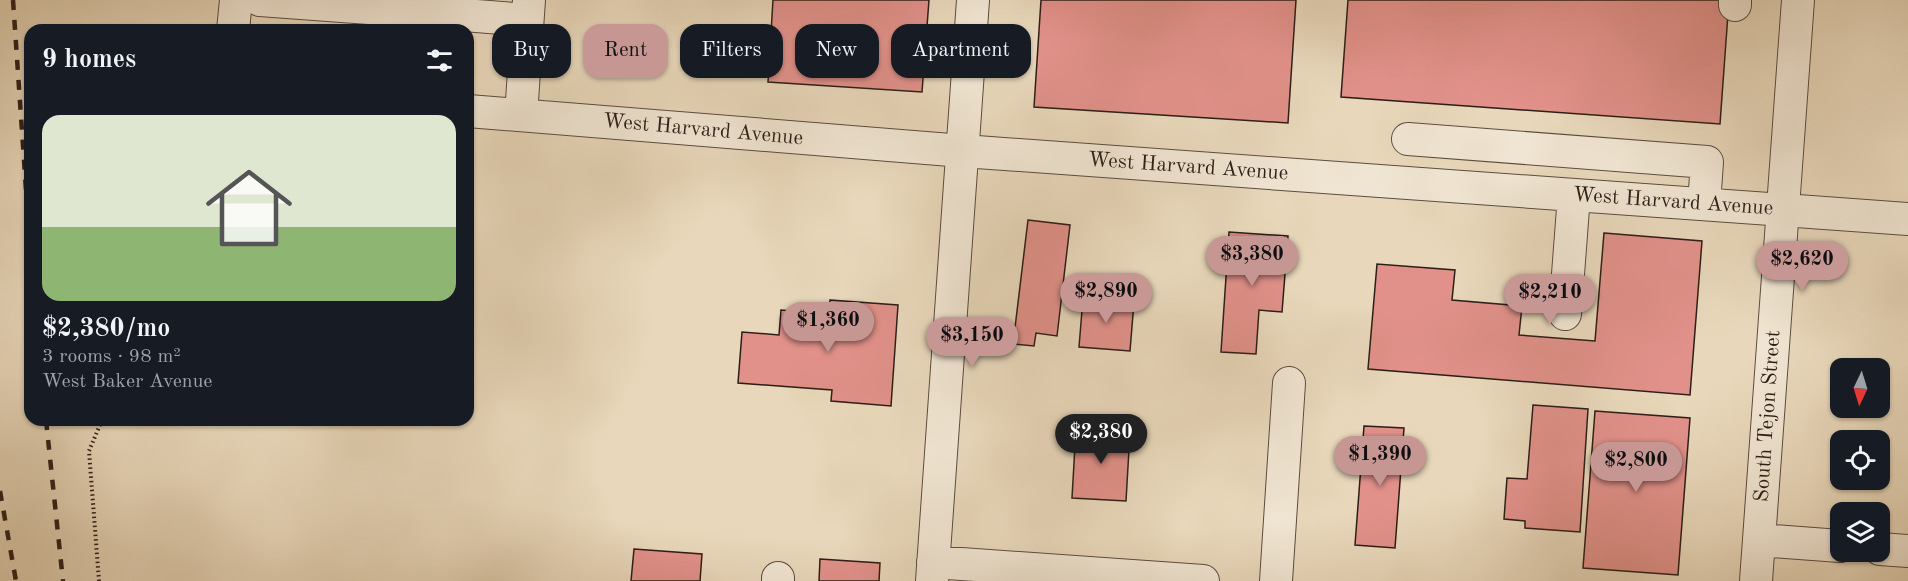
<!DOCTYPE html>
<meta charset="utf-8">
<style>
body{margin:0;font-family:"Old Standard TT",serif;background:#242831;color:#f1f3f6;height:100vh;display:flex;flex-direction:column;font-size:22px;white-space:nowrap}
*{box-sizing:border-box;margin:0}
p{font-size:20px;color:#9ea1a6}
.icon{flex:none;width:33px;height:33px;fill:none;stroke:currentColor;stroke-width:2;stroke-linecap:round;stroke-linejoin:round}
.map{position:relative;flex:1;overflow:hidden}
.sheet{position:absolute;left:24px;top:24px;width:450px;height:402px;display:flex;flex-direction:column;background:#171b24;border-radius:18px;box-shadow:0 2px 4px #0004}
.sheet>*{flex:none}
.hud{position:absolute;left:492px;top:24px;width:570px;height:54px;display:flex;gap:12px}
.needle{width:39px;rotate:184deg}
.fabs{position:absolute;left:1830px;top:358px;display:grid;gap:12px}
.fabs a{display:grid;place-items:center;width:60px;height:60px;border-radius:12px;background:#171b24;box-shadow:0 2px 4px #0004;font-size:30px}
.price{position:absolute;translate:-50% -51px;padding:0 14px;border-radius:21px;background:#c59692;color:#111;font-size:20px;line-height:39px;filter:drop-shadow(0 2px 3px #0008)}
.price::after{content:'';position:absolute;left:50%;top:36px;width:18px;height:14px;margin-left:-9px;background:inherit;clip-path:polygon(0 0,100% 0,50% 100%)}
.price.on{background:#222;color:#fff}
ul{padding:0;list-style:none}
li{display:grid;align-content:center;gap:12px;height:318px;padding:0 18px}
li span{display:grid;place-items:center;height:186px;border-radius:18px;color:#555}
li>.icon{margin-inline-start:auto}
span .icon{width:108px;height:108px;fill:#fffc;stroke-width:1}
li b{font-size:26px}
h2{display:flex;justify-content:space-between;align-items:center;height:72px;padding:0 18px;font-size:26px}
.chip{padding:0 21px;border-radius:18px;background:#171b24;box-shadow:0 2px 4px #0004;font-size:21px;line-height:54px}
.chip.on{background:#c59692;color:#111}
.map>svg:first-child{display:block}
.building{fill:#e1918a;stroke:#2c1e18;stroke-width:1.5}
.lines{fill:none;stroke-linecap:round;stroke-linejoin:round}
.minor-casing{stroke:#5b4c40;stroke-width:34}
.path{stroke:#2c1e18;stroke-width:4;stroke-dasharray:1.5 3;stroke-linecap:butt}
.minor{stroke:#f0e5d2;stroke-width:32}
.rail{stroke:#2c1e18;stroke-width:4.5;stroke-dasharray:10 10;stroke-linecap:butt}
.labels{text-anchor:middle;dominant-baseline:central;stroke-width:6;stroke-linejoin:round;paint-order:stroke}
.street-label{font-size:21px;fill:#2c1e18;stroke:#f0e5d2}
</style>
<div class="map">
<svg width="1908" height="581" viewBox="0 0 1908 581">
<rect width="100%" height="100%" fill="#e8d7ba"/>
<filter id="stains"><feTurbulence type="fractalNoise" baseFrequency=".00333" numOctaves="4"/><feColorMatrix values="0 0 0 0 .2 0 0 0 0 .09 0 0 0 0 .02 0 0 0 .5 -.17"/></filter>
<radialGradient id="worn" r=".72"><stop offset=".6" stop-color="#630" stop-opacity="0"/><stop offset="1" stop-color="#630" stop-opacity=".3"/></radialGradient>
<path class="building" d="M773,0H929L922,92L768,82Z
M1041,0H1296L1288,123L1034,107Z
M1348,0H1729L1720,124L1341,97Z
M1028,220L1070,225L1057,336L1036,333L1034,346L1013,344Z
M1229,232L1288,236L1282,312L1259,310L1256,354L1221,352Z
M1604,233L1702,241L1690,395L1368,369L1377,264L1455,270L1452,300L1522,306L1519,335L1595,341Z
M1083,298L1134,302L1130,351L1079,347Z
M830,300L898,305L891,406L831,401L832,390L738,383L742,332L779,335L781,310L829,314Z
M1533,405L1588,409L1580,532L1525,528V521L1504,519L1507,478L1527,479Z
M1595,411L1690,418L1678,575L1583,568Z
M1364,426L1404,428L1395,548L1355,545Z
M1076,428L1130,432L1126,501L1072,498Z
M634,549L702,554L700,581H631Z
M820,559L880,563L879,581H819Z"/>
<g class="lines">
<defs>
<path id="minor" d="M260,0L451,14L452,0
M1735,5V0
M451,14L527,20
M233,30L236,0
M468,111L963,151L1908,219
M521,115L529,0
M1408,139L1707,162L1704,204
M1565,314L1574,195
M1759,540L1840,546
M1880,549L1908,551
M933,562L1203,581
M778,581V578
M932,581L973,0
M1276,581L1289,383
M1756,581L1798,0"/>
</defs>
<use href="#minor" class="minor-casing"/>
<path class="path" d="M99,581L89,451L102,420"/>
<use href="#minor" class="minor"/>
<path class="rail" d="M13,0L30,248
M46,420L63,581
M0,491L16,581"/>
</g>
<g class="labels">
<g class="street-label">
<text transform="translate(703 130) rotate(5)">West Harvard Avenue</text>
<text transform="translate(1188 167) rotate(4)">West Harvard Avenue</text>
<text transform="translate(1673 202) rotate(4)">West Harvard Avenue</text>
<text transform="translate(1768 416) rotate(-86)">South Tejon Street</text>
</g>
</g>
<rect width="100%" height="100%" filter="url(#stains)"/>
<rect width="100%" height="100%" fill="url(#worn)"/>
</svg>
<div class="fabs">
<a><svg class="needle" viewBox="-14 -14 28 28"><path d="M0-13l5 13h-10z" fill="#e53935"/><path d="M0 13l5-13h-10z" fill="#9ea1a6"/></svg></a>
<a><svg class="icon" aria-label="locate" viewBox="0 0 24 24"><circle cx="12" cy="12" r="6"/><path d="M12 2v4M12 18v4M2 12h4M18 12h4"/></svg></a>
<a><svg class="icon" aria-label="layers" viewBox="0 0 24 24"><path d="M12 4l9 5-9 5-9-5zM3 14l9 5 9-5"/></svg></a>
</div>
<b class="price" style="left:1252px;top:287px">$3,380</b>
<b class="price" style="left:1802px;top:292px">$2,620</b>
<b class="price" style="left:1106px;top:324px">$2,890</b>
<b class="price" style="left:1550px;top:325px">$2,210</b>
<b class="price" style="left:828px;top:353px">$1,360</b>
<b class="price" style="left:972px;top:368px">$3,150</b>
<b class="price on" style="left:1101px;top:465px">$2,380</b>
<b class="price" style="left:1380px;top:487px">$1,390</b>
<b class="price" style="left:1636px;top:493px">$2,800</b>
<div class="hud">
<a class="chip">Buy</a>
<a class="chip on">Rent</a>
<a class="chip">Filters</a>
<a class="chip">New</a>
<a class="chip">Apartment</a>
</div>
<section class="sheet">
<h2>9 homes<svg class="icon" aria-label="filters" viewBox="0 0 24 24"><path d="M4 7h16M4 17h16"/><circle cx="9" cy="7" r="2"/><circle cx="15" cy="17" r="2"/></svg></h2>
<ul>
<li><span style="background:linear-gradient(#dfe7d0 60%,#8fb573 0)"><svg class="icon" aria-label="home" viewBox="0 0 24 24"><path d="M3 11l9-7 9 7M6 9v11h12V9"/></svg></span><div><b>$2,380/mo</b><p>3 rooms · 98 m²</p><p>West Baker Avenue</p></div></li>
</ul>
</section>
</div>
